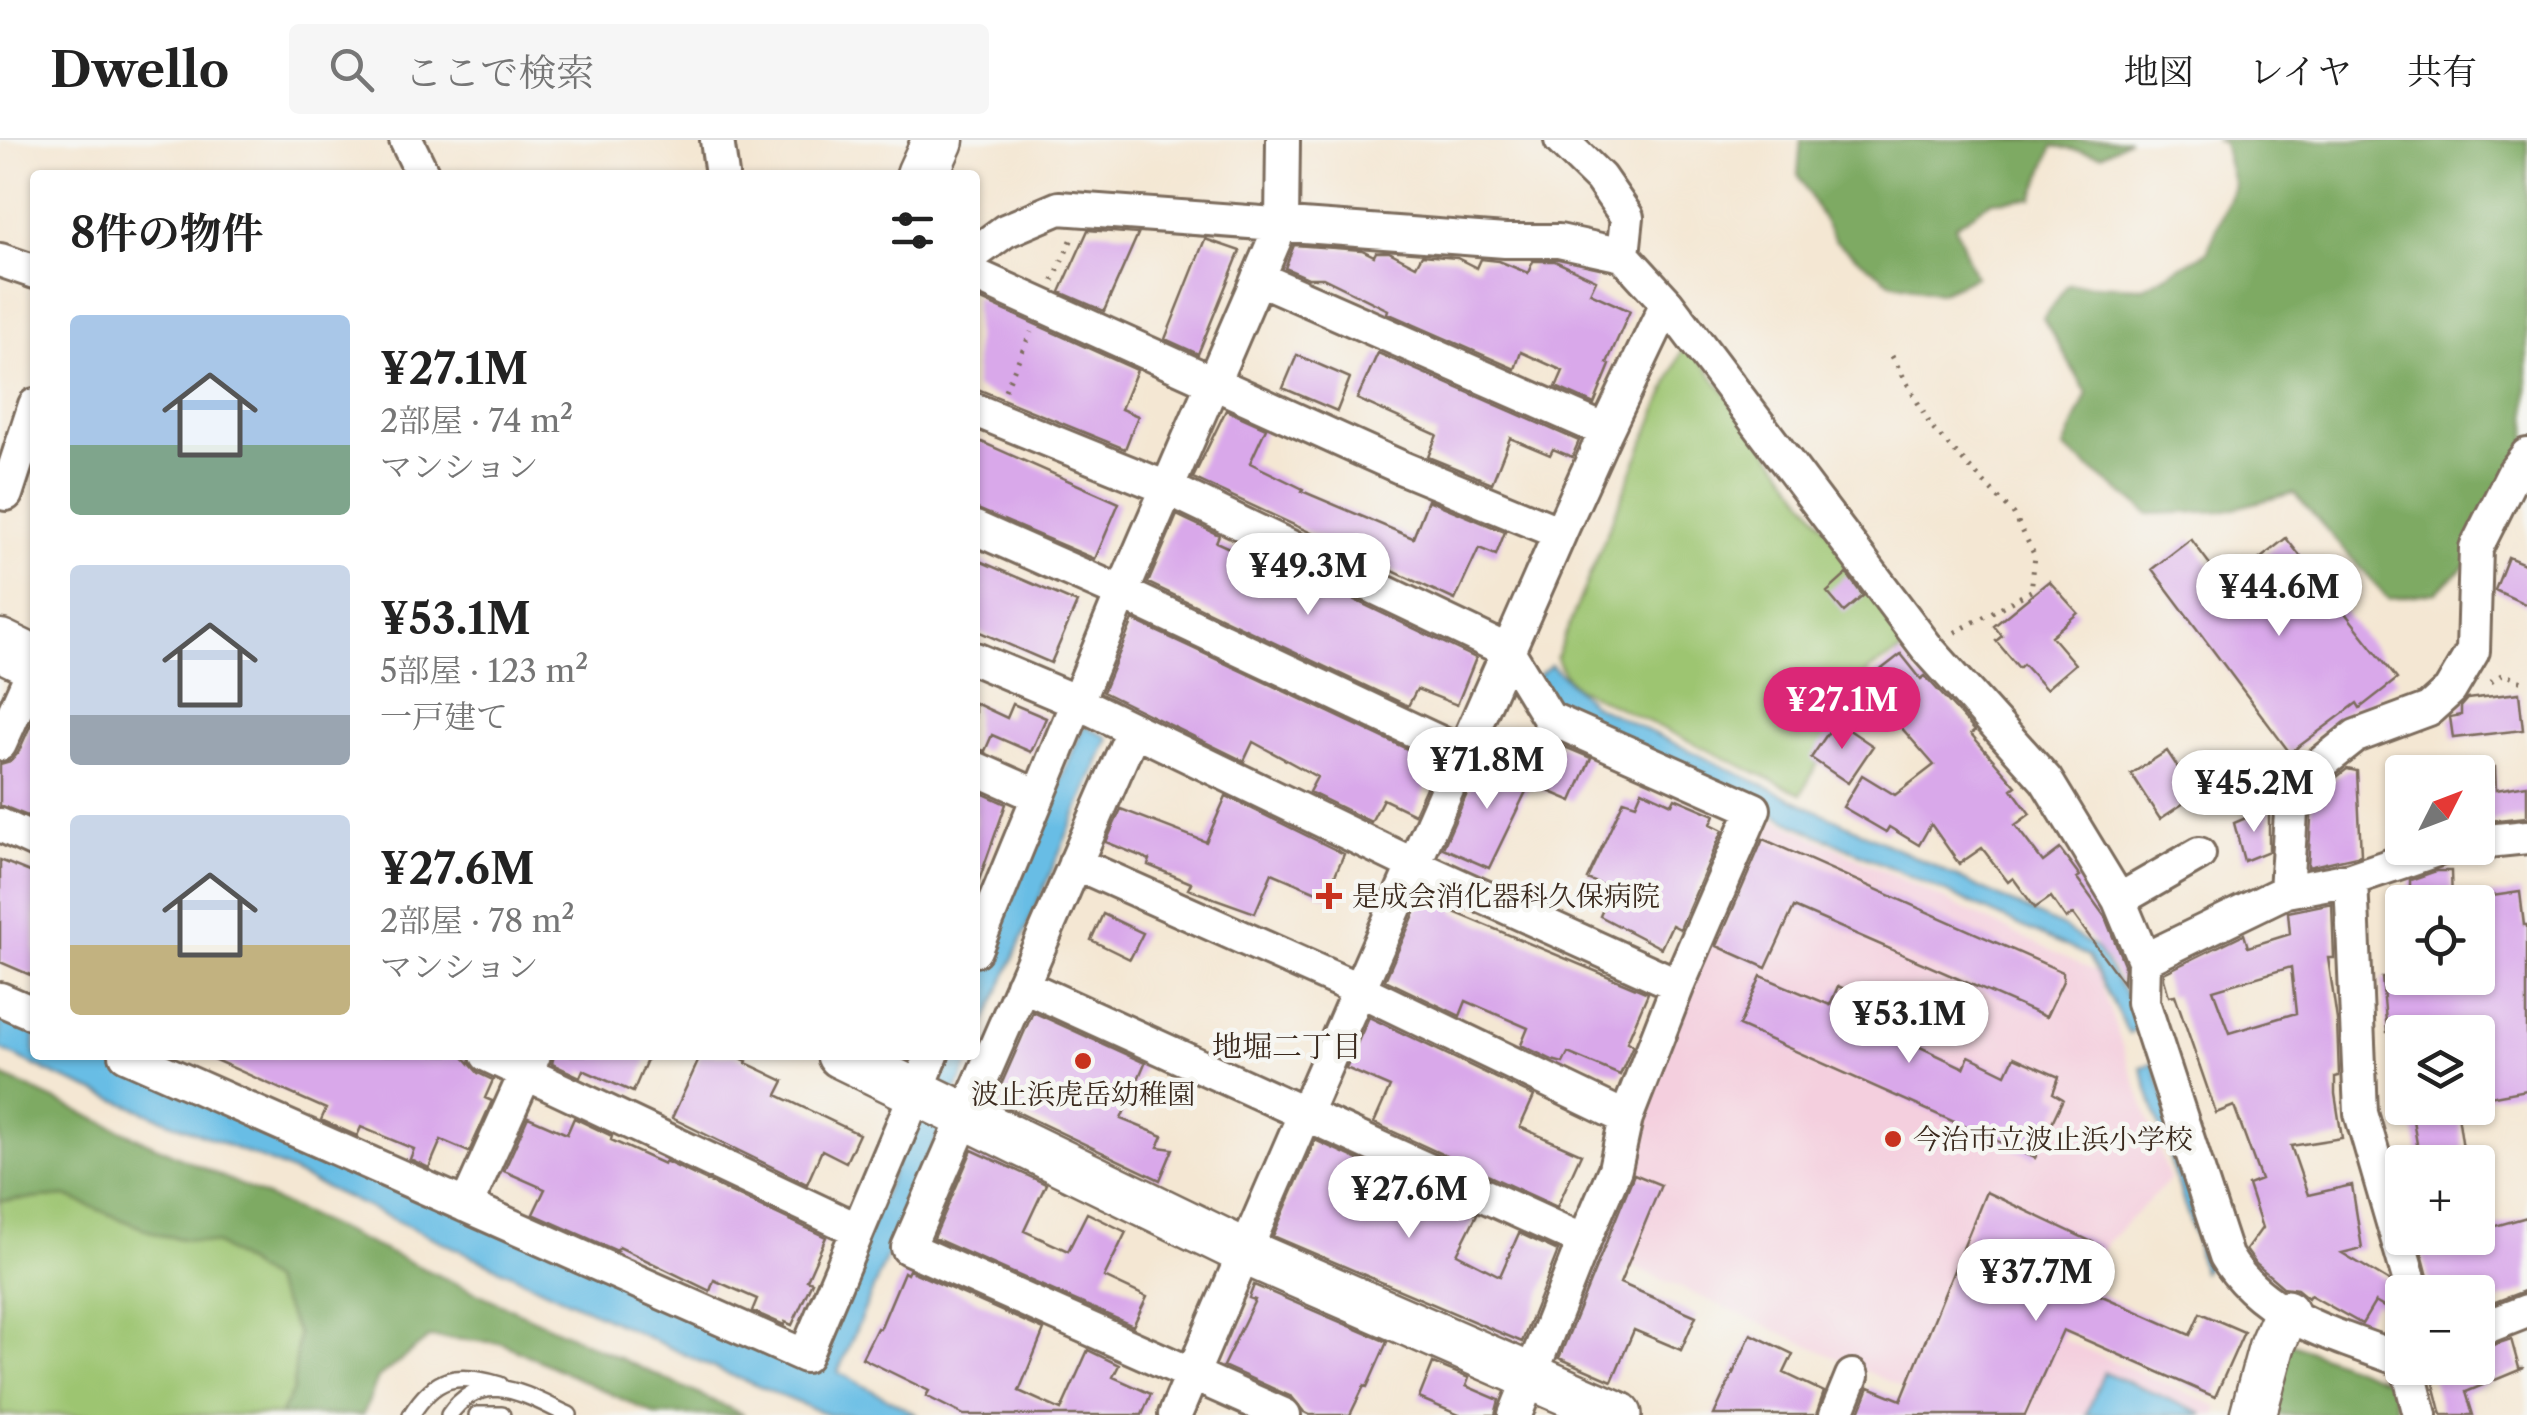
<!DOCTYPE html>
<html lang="ja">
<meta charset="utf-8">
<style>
body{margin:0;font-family:"Libre Caslon Text","Noto Serif JP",serif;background:#f6f6f6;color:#222;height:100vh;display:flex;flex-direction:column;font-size:38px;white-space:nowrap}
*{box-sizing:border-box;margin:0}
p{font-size:32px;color:#767676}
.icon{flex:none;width:55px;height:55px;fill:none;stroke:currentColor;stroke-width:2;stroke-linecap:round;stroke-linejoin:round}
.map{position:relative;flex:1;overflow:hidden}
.side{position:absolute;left:30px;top:30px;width:950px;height:890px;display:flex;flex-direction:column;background:#fff;border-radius:10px;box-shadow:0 2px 8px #0004}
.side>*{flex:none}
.needle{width:65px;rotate:48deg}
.buttons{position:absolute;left:2385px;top:615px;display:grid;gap:20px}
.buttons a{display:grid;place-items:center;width:110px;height:110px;border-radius:10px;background:#fff;box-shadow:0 2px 8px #0004;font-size:50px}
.price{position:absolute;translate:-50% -85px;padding:0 22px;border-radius:35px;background:#fff;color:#222;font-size:32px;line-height:65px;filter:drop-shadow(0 2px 5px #0008)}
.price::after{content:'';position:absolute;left:50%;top:60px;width:30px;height:22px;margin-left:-15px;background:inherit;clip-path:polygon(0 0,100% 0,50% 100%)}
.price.selected{background:#db2777;color:#fff}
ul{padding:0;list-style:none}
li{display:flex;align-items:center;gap:30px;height:250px;padding:0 40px}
li span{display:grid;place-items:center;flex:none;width:280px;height:200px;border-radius:10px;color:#555}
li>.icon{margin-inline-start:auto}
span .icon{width:120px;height:120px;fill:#fffc;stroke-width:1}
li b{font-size:42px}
h2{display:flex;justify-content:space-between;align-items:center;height:120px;padding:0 40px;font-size:42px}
header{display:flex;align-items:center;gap:60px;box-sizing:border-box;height:140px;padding:0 50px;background:#fff;border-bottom:2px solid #e0e0e0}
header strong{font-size:48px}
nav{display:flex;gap:55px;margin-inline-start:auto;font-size:35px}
.search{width:700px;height:90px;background:#f6f6f6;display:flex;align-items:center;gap:25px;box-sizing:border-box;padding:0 35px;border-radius:10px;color:#767676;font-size:38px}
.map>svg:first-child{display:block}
.built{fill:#f4cfde}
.green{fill:#9dc571;stroke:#6c7848;stroke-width:2.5}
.forest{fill:#7eaa63;stroke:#5c6a40;stroke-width:2.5}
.water{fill:#68bde5;stroke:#527482;stroke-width:2.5}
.building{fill:#d9a8ea;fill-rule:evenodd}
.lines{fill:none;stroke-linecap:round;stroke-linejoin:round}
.lane-casing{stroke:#7c6c5d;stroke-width:20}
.street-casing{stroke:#7c6c5d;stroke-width:38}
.secondary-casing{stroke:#7c6c5d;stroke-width:50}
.primary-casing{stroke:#7c6c5d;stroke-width:55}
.path{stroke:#7c6c5d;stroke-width:5;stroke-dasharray:2.5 8;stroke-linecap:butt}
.lane{stroke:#fff;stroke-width:15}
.street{stroke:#fff;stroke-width:32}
.secondary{stroke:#fff;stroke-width:45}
.primary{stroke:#fff;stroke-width:50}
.poi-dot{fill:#c8321e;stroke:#f6f6f2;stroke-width:4}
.labels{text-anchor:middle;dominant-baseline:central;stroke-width:9;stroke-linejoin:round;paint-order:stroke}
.poi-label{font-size:28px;fill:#3b2a1e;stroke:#f6f6f2;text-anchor:start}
.neighbourhood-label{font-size:30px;fill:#3b2a1e;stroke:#f6f6f2}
</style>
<header>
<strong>Dwello</strong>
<div class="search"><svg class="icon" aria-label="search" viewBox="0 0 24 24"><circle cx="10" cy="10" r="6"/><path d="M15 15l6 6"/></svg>ここで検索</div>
<nav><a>地図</a><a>レイヤ</a><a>共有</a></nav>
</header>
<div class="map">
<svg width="2527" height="1275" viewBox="0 0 2527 1275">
<rect width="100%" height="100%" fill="#f6f6f2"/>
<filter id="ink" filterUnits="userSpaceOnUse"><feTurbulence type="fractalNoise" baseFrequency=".01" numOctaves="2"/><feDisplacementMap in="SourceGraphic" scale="20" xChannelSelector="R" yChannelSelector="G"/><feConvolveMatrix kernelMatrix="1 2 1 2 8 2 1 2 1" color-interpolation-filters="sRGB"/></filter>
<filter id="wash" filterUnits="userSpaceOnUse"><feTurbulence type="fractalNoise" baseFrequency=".0048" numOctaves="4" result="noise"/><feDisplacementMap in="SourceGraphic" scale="40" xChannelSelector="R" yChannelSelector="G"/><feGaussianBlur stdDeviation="2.25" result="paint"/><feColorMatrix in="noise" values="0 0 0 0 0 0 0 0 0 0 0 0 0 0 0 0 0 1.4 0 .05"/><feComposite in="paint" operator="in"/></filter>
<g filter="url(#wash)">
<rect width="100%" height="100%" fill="#f4e7d3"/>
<path class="built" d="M1754,669L2096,832L2170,1040L2107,1102L2062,1199L2219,1267L2216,1275H1964L1594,1109L1632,969Z"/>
<path class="green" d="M1690,206L1914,504L1869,530L1801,654L1577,548L1564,534L1556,517L1682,210Z
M66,1056L159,1095L217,1104L271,1141L298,1194L293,1250L280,1275H0V1061Z"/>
<path class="forest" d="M1801,0H2129L2101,15L2053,6L2033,58L1992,61L1955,85L1975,137L1939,153L1890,142L1835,101L1798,34Z
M2215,0H2527V352L2502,394L2436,452L2388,459L2294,353L2222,371L2149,374L2064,308L2087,253L2043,178L2068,144L2144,147L2207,112L2234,46L2223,4Z
M0,935L744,1275H656L502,1203L430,1197L378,1238L363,1275H280L293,1250L298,1194L271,1141L217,1104L159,1095L66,1056L0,1061Z
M2290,1203L2391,1242L2398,1275H2271Z"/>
<path class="water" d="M1551,525L1593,565L2061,786L2097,809L2143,883L2129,894L2088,816L1803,688L1553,568L1536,537Z
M1084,585L1109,598L975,907V840Z
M0,866L35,882V915H110L811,1222L943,915H972L838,1232L918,1275H828L716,1229L272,1023L59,937L0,909Z
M2154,923L2212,1121L2202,1132L2196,1101L2141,927Z
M2104,1232L2203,1274V1275H2086Z"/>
<g id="blocks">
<path class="building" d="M1088,90L1138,94L1104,171L1060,152Z
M1205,99L1240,111L1198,214L1165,199Z
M1294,105L1362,110L1374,116L1376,112H1389L1416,126L1422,115L1457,118L1477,128L1481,119L1499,121L1528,133L1533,121H1555L1596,140L1590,153L1630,171L1607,223L1610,225L1594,264L1556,247L1563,231L1521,212L1515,229L1387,173L1388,170L1323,138H1308L1285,128Z
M975,157L1137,230L1121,269L1138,276L1125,309L975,248Z
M1378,213L1579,301L1572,317L1553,309L1550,315L1510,298L1492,343L1428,317L1437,295L1357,259Z
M1297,215L1350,238L1337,271L1283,248Z
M1226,270L1266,288L1250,323L1303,349L1302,351L1413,398L1428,360L1505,392L1496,415L1479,408L1455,460L1193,338Z
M975,299L1119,363L1095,419L975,368Z
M1177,375L1219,395L1216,402L1262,423L1265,417L1476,518L1457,565L1417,549L1408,566L1148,443Z
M2286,398L2397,539L2360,568L2357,563L2290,613L2152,429L2191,399L2226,446Z
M2508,417L2527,425V465L2495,450Z
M975,419L1077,463L1051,523L975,490Z
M1847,434L1863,456L1844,472L1827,452Z
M2049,441L2078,473L2051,496L2075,524L2046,549L2023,524L2019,528L1996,501L2002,496L1994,486Z
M1133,480L1437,623L1414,674L1383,659L1371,682L1309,652L1317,637L1253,602L1244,621L1103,552Z
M1901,514L1921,539L1925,536L1975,591L1971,594L2016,646L2012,649L2030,674L2015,685L2043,722L2060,709L2080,736L2077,738L2105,777L2124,824L2123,843L2073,774L2066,779L2051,757L2035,768L2013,738L2008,742L1982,708L1959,724L1931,684L1919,705L1889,687L1886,692L1843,667L1862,635L1895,655L1934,625L1900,586L1908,579L1874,535Z
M2519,553L2523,590L2453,598L2450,577L2461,575V567L2468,559Z
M975,563L1007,578L1013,564L1046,578L1031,612L992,595L985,611L975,608Z
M35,575V679L0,665V624L11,621L18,613Z
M1836,581L1873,606L1848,643L1811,618Z
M1560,605L1591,618L1572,661L1541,648Z
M2167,611L2196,655L2160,679L2131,634Z
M1484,615L1532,639L1489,728L1443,708Z
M2478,627H2495L2496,650L2527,645V677L2478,682Z
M2347,629L2357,631L2361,715L2308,727L2312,662L2315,654Z
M975,650L1006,664L978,743L975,742Z
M1642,650L1672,664L1675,658L1715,675L1711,684L1723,690L1680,789L1672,785L1661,808L1600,776L1612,749L1587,739L1624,660L1636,664Z
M1226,656L1344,714L1326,756L1272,733L1255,773L1188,749L1191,743L1148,725L1150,720L1106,702L1121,669L1206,702Z
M2269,668V711L2244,721L2234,683Z
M1763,699L2063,832V841L2046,877L1794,767L1766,828L1717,806Z
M0,720L35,734V837L0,822Z
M2436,731H2451L2452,762H2410V740Z
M1424,752L1456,766L1454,772L1648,853L1627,902L1633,905L1620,935L1568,913L1563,923L1552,920L1521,905L1528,888L1466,861L1460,876L1385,840Z
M2520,752L2524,785H2527V950L2478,959V887L2420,885V892H2387L2382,838H2478V758Z
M2332,763L2334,818H2328L2337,880L2339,936L2335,937V954L2342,998L2291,1006L2308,1055L2352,1045L2362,1108L2342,1113L2389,1141L2395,1160L2389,1170L2375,1162L2362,1184L2310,1155L2308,1158L2297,1149L2283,1147L2256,1124L2246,1110L2262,1088L2248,1045L2261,1040L2234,966L2216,973L2175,855L2169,856L2164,839V833L2244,794L2248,807L2290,794L2288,772ZM2291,827L2296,873L2229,893L2213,850Z
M1103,774L1143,793L1130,819L1091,800Z
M1761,836L1830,865L1838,846L1864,858L1855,876L1964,928L1969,916L2006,934L2014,917L2059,937L2053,953L2063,959L2035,1018L1739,886Z
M1033,872L1145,923L1121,979L1163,996L1158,1007L1173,1009L1160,1040L994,961Z
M1369,877L1534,956L1520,987L1581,1014L1557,1067L1374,983L1390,947L1346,928Z
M204,915H462L478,933L493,940L485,958L492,961L469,1012L441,1000L429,1028L410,1019L414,1009L361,987L357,996L321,980L326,969Z
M554,915H649L633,952L583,930L580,937L552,924Z
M701,915H734L747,921L746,923L784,941L777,955L859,994L846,1022L822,1010L807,1044L672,978Z
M2411,968H2457L2465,1022H2420Z
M528,977L567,994L574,978L612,996L611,1000L664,1024L665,1021L826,1097L807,1140L812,1142L792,1185L785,1182L784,1185L752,1171L757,1159L714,1140L710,1151L619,1107L617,1111L533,1074L545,1049L504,1031Z
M1315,1000L1477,1074L1457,1114L1500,1136L1519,1093L1558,1111L1522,1202L1273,1096Z
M972,1010L1046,1044L1024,1091L1068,1111L1087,1073L1126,1092L1104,1137L1147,1157L1133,1186L934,1098Z
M1634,1034L1661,1045L1620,1143L1696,1176L1681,1210L1634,1190L1612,1241L1559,1218Z
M1986,1052L2101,1106L2082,1147L2190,1195L2200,1173L2244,1192L2215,1257L2063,1190L2025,1275H1858L1869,1247L1901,1260Z
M2527,1077V1150L2482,1167L2478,1152H2432L2418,1098H2437L2440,1107L2478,1098L2488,1088Z
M909,1130L1044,1190L1019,1251L1061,1270L1088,1210L1119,1225L1113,1237L1151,1254L1142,1275H964L926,1256L929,1251L862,1218L877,1188L880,1189L904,1132L907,1134Z
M1254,1145L1387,1202L1367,1247L1364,1246L1350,1275H1310L1304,1272L1292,1257L1223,1226L1255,1160L1249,1158Z
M1751,1194L1793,1214L1784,1233L1824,1252L1816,1275H1714Z
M2511,1199L2519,1228H2524L2466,1252L2473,1275H2442L2430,1228H2478V1210Z
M1433,1223L1469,1238L1466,1246L1499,1260L1495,1275H1459L1419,1258Z"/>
</g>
</g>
<g filter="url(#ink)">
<use href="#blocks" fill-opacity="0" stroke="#7c6c5d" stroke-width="2.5"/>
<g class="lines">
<defs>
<path id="lane" d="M411,1275C435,1236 457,1232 500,1245
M449,1275C483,1226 527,1256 569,1275
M477,1275H502"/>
<path id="street" d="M406,0L423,35
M717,0L722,35
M1561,0L1600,38L1627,77L1623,115
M975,113L1005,91L1059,68L1505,101H1559L1623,115L1667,163L1928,509L2046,640L2119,760L2144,820L2143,862L2226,1116C2262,1178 2339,1196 2402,1220
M0,120L35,132
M975,135L1400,327L1560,393C1431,687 1300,979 1175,1275
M1258,138L1606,291L1560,393
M975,270L1167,348L1508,511L1549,578L1754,669L1678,845L1626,978L1360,850L1075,723
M1606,291L1667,163
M6,354L35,265
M975,388L1122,453L1464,614
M975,519L1077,562L1416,726L1678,845
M1133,591L908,1108L1284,1275
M0,604L35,526
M975,628L1038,656
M0,685L35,701
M2478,702L2527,697
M2351,739L2361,973L2413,1152
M2286,751L2292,657L2299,641L2356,596L2429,569L2450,550L2473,511L2476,408L2514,332L2527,315
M2119,760L2199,714
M975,810L1122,453L1282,83L1283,0
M2144,820L2286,751L2351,739L2442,708
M1022,845L1584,1101L1515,1275
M0,859L35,874
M126,915L805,1216L932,915
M487,915L858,1090
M466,1066L534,915
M1584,1101L1615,1029L1626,978
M2478,1190L2527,1171
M2408,1228L2420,1275
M1836,1275L1852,1236"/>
<path id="secondary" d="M840,915L1243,1111L1619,1275
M2253,1275L2272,1205L2286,1173"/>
<path id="primary" d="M922,35L938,0
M0,505L35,522"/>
</defs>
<use href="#lane" class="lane-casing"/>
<use href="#street" class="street-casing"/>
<use href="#secondary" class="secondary-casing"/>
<use href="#primary" class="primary-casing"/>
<path class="path" d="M1053,141L1073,96
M1892,216L1932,288L2014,374L2035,416L2031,451L1952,494
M1005,250L1031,192
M2491,542L2503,534L2527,544"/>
<use href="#lane" class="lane"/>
<use href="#street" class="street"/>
<use href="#secondary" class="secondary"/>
<use href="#primary" class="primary"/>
</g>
</g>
<g class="poi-dot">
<path d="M1324 741h10v10h10v10h-10v10h-10v-10h-10v-10h10z"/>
<circle cx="1083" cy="921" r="10"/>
<circle cx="1893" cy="999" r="10"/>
</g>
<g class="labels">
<g class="poi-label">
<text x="1352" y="756">是成会消化器科久保病院</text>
<text x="1083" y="954" text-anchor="middle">波止浜虎岳幼稚園</text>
<text x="1913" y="999">今治市立波止浜小学校</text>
</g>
<g class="neighbourhood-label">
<text x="1287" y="906">地堀二丁目</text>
</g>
</g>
</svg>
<div class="buttons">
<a><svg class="needle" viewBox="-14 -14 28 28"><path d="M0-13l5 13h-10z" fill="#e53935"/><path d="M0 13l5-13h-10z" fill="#767676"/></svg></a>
<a><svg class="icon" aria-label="locate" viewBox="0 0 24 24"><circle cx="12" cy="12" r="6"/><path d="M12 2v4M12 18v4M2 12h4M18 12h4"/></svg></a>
<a><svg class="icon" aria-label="layers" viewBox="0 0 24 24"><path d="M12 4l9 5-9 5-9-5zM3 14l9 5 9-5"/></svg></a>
<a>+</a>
<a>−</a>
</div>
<b class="price" style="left:1308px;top:478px">¥49.3M</b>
<b class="price" style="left:2279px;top:499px">¥44.6M</b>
<b class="price selected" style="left:1842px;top:612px">¥27.1M</b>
<b class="price" style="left:1487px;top:672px">¥71.8M</b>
<b class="price" style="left:2254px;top:695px">¥45.2M</b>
<b class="price" style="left:1909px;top:926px">¥53.1M</b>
<b class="price" style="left:1409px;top:1101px">¥27.6M</b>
<b class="price" style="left:2036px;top:1184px">¥37.7M</b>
<section class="side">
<h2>8件の物件<svg class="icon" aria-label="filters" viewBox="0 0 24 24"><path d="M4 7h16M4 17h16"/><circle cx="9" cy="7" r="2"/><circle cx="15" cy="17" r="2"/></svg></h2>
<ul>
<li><span style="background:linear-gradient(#a9c7e8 65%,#7fa58c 0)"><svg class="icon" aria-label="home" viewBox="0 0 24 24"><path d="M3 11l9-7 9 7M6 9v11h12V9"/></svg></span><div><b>¥27.1M</b><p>2部屋 · 74 m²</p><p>マンション</p></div></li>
<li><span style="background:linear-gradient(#c9d6e8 75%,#9aa5b1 0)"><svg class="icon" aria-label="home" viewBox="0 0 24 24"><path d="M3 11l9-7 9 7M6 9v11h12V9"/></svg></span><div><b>¥53.1M</b><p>5部屋 · 123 m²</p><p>一戸建て</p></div></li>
<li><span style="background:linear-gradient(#c9d6e8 65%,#c2b280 0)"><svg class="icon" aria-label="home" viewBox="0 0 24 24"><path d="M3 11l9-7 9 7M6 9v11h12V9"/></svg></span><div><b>¥27.6M</b><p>2部屋 · 78 m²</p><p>マンション</p></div></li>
</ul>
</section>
</div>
